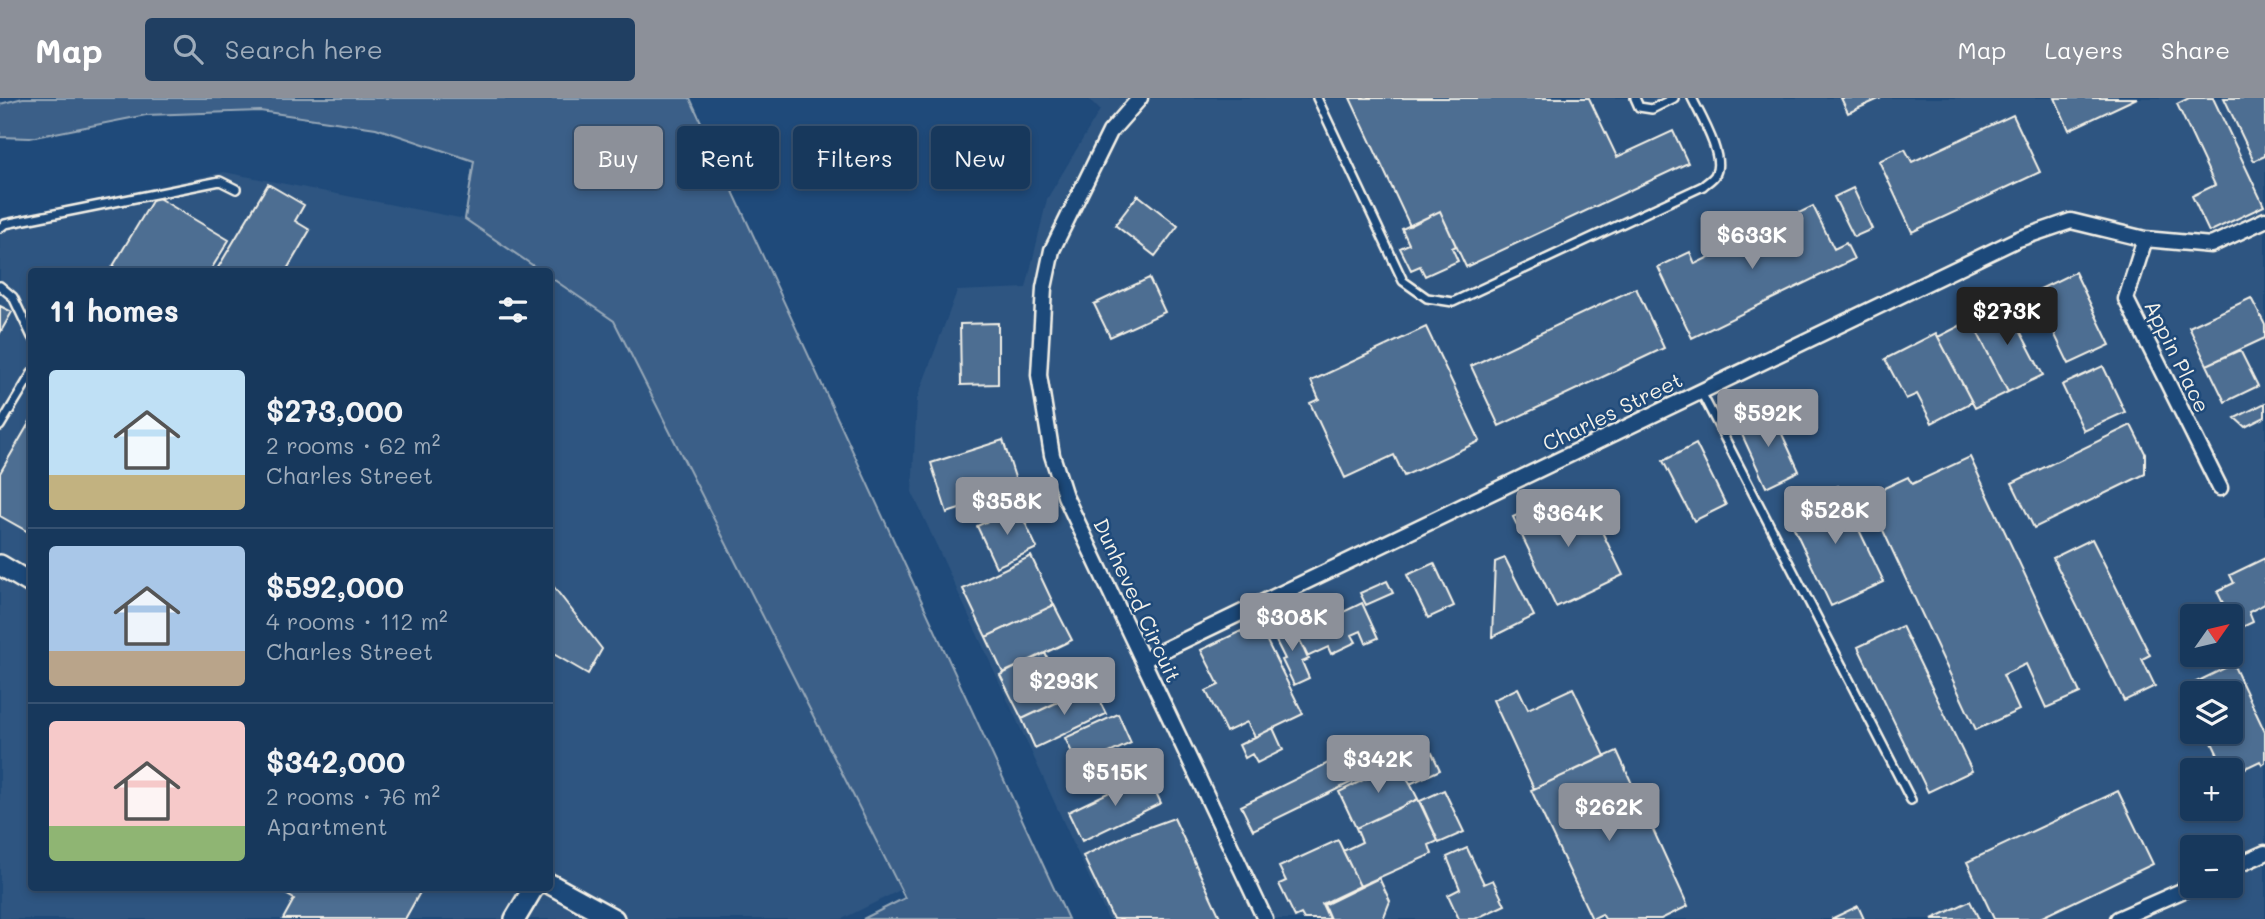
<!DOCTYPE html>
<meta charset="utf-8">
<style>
body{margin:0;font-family:Mali,sans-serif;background:#203f62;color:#f1f3f6;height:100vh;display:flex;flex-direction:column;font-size:26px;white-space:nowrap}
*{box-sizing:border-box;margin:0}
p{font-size:23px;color:#9eacbb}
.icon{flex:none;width:38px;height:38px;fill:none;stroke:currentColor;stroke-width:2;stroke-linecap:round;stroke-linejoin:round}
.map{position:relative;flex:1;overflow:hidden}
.panel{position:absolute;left:28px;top:170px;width:525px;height:623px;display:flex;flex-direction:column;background:#17385c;border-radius:7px;box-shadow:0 4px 10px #0003,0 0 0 2px #365272}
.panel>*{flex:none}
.hud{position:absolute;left:574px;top:28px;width:665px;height:63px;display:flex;gap:14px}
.needle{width:46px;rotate:56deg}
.buttons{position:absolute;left:2180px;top:506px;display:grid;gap:14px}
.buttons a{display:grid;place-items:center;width:63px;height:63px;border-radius:7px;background:#17385c;box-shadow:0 4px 10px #0003,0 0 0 2px #365272;font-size:35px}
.price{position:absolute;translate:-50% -60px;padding:0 16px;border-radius:7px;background:#8c9099;color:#fff;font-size:23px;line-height:46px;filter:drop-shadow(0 2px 4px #0008)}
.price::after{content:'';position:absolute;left:50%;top:42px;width:21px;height:16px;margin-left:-10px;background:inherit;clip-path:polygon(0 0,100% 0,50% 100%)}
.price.on{background:#222;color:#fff}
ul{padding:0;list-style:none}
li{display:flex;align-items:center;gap:21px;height:175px;padding:0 21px}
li+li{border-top:2px solid #365272}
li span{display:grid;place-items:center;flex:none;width:196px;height:140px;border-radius:7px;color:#555}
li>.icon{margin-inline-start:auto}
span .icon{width:84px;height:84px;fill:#fffc;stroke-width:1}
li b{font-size:30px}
h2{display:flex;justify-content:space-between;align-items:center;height:84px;padding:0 21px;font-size:30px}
.tag{padding:0 24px;border-radius:7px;background:#17385c;box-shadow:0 4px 10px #0003,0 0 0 2px #365272;font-size:24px;line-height:63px}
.tag.on{background:#8c9099;color:#fff}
header{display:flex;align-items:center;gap:42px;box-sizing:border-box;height:98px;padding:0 35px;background:#8c9099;color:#fff}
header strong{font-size:33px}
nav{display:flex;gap:38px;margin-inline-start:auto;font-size:24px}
.search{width:490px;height:63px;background:#203f62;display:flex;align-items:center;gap:18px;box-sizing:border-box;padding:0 24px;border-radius:7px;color:#9eacbb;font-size:26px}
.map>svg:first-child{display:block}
.built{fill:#2d5581;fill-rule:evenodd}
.green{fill:#3a5f88;stroke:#97a8b8;stroke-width:2}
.building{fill:#4d6e92;stroke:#f4f1e8;stroke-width:2}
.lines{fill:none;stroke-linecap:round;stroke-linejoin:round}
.lane-casing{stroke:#f4f1e8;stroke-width:12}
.street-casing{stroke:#f4f1e8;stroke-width:19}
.secondary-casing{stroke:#f4f1e8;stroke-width:24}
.lane{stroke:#1f4a7a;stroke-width:7}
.street{stroke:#1f4a7a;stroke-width:14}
.secondary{stroke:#1f4a7a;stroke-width:19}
.labels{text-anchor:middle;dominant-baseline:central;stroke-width:5;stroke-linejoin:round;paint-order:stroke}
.street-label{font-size:21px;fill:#f4f1e8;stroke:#1f4a7a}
</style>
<header>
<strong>Map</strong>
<div class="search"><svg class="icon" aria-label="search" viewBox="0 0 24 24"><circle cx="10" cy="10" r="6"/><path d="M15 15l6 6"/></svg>Search here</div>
<nav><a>Map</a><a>Layers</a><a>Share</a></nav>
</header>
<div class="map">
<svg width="2265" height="821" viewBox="0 0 2265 821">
<rect width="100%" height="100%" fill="#1f4a7a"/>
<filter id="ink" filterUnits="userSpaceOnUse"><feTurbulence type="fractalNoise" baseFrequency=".0143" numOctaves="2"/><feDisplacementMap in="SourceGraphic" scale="14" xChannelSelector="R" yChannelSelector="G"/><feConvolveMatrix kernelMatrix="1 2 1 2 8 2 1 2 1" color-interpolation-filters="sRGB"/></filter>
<g filter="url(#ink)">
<path class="built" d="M1088,0H2265V821H1108L912,394L917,301L957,193L1026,190L1047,101L1100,12ZM2193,518H2231V556H2193ZM2193,595H2231V634H2193ZM2193,672H2231V710H2193ZM2193,749H2231V788H2193Z
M224,74L465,121L541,173H32V789H550V179L614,223L900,792L842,821H0V123Z"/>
<path class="green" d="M23,0H690L1068,821H863L905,800L614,223L550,179V173H541L465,121L474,63L376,30L260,13L146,17L30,40L0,39V6Z"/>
<path class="building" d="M1350,0H1589L1617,59L1673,33L1688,65L1466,169L1440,113L1410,128Z
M1841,0H1881L1848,15Z
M2055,0H2137L2069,32Z
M2189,0H2213L2264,108L2209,134L2192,98L2215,87L2177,6Z
M2224,0H2265V58L2254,63Z
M2013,17L2040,74L1912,134L1879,63L1905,51L1912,64Z
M268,86L304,107L295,123L310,132L286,173H216Z
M1853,90L1872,131L1854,139L1834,99Z
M1138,97L1178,128L1155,158L1115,127Z
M155,98L229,142L210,173H110Z
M1813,108L1834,151L1846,145L1854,161L1692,240L1658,169L1690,154L1695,166Z
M1440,113L1456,148L1452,150L1458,163L1425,178L1420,168L1411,172L1400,150L1409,146L1402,131Z
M2075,174L2110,247L2069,266L2034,194Z
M1149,180L1165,214L1110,239L1094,206Z
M1636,190L1664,250L1499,328L1471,268Z
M2251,200L2265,227V240L2207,267L2189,229Z
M2005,204L2043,277L2008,294L1971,222Z
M0,208L12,214L0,235Z
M1971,222L2008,294L1975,310L1938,239Z
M998,225V286L961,287L960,226Z
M1426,229L1480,343L1404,378L1394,357L1345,380L1310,305L1319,301L1311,283Z
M1936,235L1972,304L1932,325L1917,296L1906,301L1885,261Z
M2240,252L2258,288L2225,304L2207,267Z
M2103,268L2125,314L2084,333L2062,287Z
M2265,305V319L2245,329L2235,320Z
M1771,312L1799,373L1766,389L1738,328Z
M32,320V436L0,418V375Z
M2131,327L2145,355V376L2034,430L2012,385Z
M1003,342L1019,392L947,415L931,365Z
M1696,346L1726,407L1694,423L1663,363Z
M1970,359L2080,595L2046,610L2026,566L2003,577L2019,612L1976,632L1867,398L1908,379L1912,386Z
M1838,388L1884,484L1831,508L1786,413Z
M1551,401L1557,414L1586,401L1623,477L1556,509L1513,419Z
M1018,409L1037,450L996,469L977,428Z
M2092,441L2150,557L2142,561L2155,588L2124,603L2053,460Z
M1031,458L1054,507L986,539L963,491Z
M1505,460L1534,518L1492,539L1495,464Z
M2265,460V506L2249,514L2253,524L2236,532L2217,493L2234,485L2230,477Z
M1434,465L1454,508L1428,520L1407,477Z
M1387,483L1393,495L1366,507L1360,495Z
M550,484L602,551L588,576L550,554Z
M1362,505L1378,540L1366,545L1361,533L1352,537L1356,544L1331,556L1328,549L1307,559L1297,536Z
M1054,507L1072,542L1003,575L986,539Z
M1292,526L1309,561L1302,564L1309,580L1294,587L1282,562L1285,561L1272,535Z
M1259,527L1303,616L1255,639L1247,624L1226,634L1206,593L1219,587L1201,552L1241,533L1242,535Z
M1902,528L1972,673L1928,694L1858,549Z
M1045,555L1066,600L1022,621L1000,577Z
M2233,566L2265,634V665L2262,667L2260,663L2231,677V672H2225L2207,634H2231V595H2193V604L2186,589Z
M1092,588L1106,616L1035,650L1022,621Z
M1518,590L1528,611L1573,590L1605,658L1534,691L1493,602Z
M1118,616L1131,645L1079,669L1065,640Z
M1273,630L1283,652L1257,665L1252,656L1245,660L1239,647Z
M1379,640L1391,665L1253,732L1241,708Z
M1424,653L1427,658L1432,655L1440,672L1410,686L1399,664Z
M1617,653L1688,808L1661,821H1605L1602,816L1592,821L1531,692Z
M1399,664L1418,701L1356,730L1339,694Z
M1147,676L1161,705L1082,743L1068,714Z
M1444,692L1464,734L1439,745L1420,703Z
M2118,693L2153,766L2038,821H1994L1967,764Z
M1418,701L1438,743L1429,747L1432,756L1360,788L1343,753L1362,744L1356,730Z
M1174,720L1221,821H1113L1083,758L1127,737Z
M1338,742L1360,788L1322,806L1329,821H1304L1301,816L1295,819L1279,786L1286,783L1279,769Z
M1467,750L1484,786L1493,782L1505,807L1475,821H1459L1448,797L1460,791L1447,759Z
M1379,780L1390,803L1383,821H1330L1324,807Z
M274,789H423L405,821H283L294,801Z
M1970,803L1979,821H1932Z
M1858,808L1864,821H1831Z"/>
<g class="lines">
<defs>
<path id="lane" d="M1317,0L1403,183L1427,200L1453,204L1703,88C1706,85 1713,81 1715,77C1726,60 1700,17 1692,0
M1635,0L1639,9L1652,11L1674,0
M0,130L5,126L220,83L236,91
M0,188L13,199L32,239
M1701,294L1911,702
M0,328L32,275"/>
<path id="street" d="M1140,0L1110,34L1052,152L1044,190L1039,277L1052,357L1065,398L1265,821
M2145,141L2126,201L2220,390
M1143,562L2018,141L2071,123L2145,141L2211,147L2265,122
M2231,770L2265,755
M2118,821L2193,788"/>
<path id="secondary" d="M0,467L32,486
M550,786L614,821
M515,821L534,789"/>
</defs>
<use href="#lane" class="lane-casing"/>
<use href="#street" class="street-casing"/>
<use href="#secondary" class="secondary-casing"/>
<use href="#lane" class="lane"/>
<use href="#street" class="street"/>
<use href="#secondary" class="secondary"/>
</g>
</g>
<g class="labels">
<g class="street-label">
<text transform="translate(2178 258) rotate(64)">Appin Place</text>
<text transform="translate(1612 313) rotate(-26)">Charles Street</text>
<text transform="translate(1138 502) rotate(65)">Dunheved Circuit</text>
</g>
</g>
</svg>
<div class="buttons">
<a><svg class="needle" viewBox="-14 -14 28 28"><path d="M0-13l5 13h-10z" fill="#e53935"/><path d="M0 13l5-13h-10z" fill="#9eacbb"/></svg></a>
<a><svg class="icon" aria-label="layers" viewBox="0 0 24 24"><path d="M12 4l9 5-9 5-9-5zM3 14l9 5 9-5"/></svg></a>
<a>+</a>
<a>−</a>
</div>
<b class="price" style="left:1752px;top:173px">$633K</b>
<b class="price on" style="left:2007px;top:249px">$273K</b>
<b class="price" style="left:1768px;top:351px">$592K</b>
<b class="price" style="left:1007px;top:439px">$358K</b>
<b class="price" style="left:1835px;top:448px">$528K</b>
<b class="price" style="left:1568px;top:451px">$364K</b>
<b class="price" style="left:1292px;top:555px">$308K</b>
<b class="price" style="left:1064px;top:619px">$293K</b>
<b class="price" style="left:1378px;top:697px">$342K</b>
<b class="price" style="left:1115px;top:710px">$515K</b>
<b class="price" style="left:1609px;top:745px">$262K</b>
<div class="hud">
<a class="tag on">Buy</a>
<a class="tag">Rent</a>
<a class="tag">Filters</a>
<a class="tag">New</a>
</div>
<section class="panel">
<h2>11 homes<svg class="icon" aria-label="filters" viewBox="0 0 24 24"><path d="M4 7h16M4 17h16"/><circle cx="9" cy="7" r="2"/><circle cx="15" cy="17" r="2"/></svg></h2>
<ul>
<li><span style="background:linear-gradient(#bfe0f5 75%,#c2b280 0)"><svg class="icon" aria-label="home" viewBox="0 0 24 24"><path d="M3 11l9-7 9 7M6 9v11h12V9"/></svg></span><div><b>$273,000</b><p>2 rooms · 62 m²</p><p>Charles Street</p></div></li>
<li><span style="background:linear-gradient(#a9c7e8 75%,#b9a48a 0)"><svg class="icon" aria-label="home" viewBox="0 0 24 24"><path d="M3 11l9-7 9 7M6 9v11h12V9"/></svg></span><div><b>$592,000</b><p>4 rooms · 112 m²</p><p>Charles Street</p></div></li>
<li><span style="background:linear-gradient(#f6c9c9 75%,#8fb573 0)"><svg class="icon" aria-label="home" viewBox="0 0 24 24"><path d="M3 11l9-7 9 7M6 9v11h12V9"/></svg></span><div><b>$342,000</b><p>2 rooms · 76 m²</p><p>Apartment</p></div></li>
</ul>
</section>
</div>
